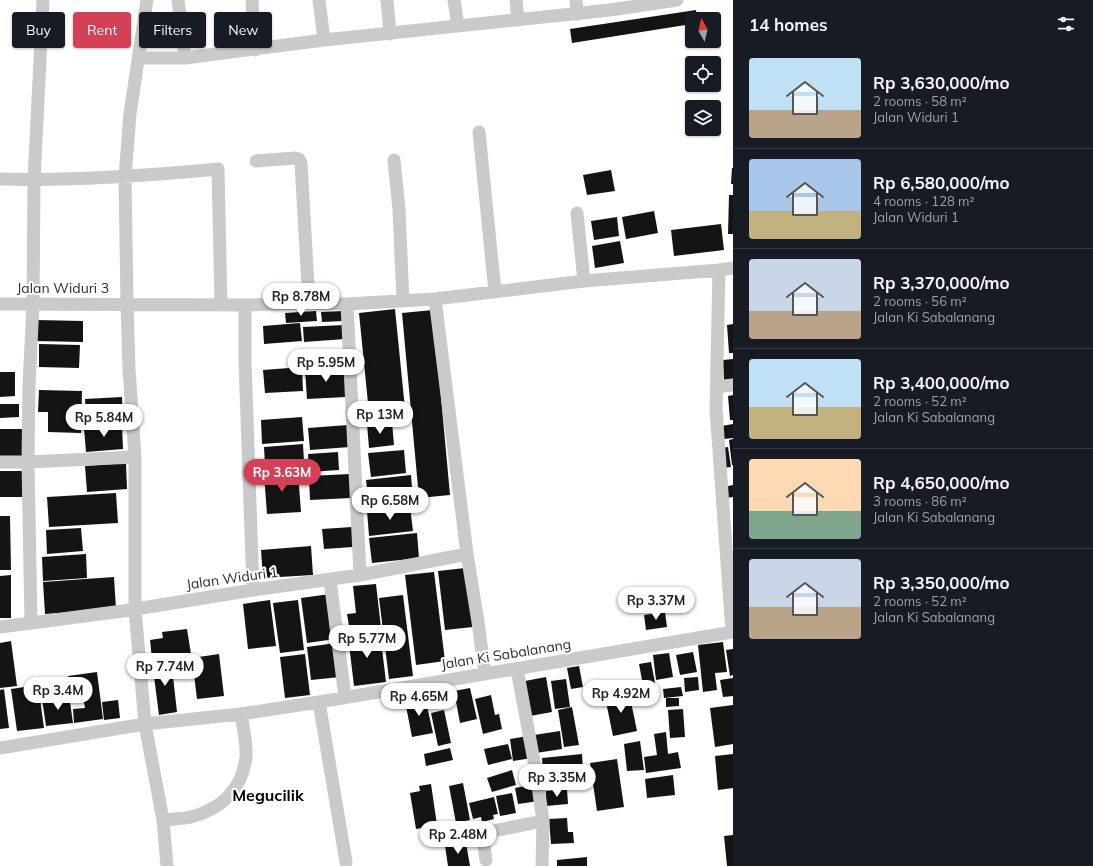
<!DOCTYPE html>
<meta charset="utf-8">
<style>
body{margin:0;font-family:Mulish,sans-serif;background:#20242c;color:#f1f3f6;height:100vh;display:flex;flex-direction:column;font-size:15px;white-space:nowrap}
*{box-sizing:border-box;margin:0}
p{font-size:13px;color:#9ea1a6}
.icon{flex:none;width:22px;height:22px;fill:none;stroke:currentColor;stroke-width:2;stroke-linecap:round;stroke-linejoin:round}
.map{position:relative;flex:1;overflow:hidden}
.drawer{display:flex;flex-direction:column;background:#171b24;width:360px}
.drawer>*{flex:none}
.top-card{position:absolute;left:12px;top:12px;width:380px;height:36px;display:flex;gap:8px}
.needle{width:26px;rotate:352deg}
.tools{position:absolute;left:685px;top:12px;display:grid;gap:8px}
.tools a{display:grid;place-items:center;width:36px;height:36px;border-radius:4px;background:#171b24;box-shadow:0 1px 3px #0004;font-size:20px}
.price{position:absolute;translate:-50% -34px;padding:0 9px;border-radius:14px;background:#fff;color:#222;font-size:13px;line-height:26px;filter:drop-shadow(0 1px 2px #0008)}
.price::after{content:'';position:absolute;left:50%;top:24px;width:12px;height:9px;margin-left:-6px;background:inherit;clip-path:polygon(0 0,100% 0,50% 100%)}
.price.current{background:#d44057;color:#fff}
ul{padding:0;list-style:none}
li{display:flex;align-items:center;gap:12px;height:100px;padding:0 16px}
li+li{border-top:1px solid #363941}
li span{display:grid;place-items:center;flex:none;width:112px;height:80px;border-radius:4px;color:#555}
li>.icon{margin-inline-start:auto}
span .icon{width:48px;height:48px;fill:#fffc;stroke-width:1}
li b{font-size:17px}
h2{display:flex;justify-content:space-between;align-items:center;height:48px;padding:0 16px;font-size:17px}
.pill{padding:0 14px;border-radius:4px;background:#171b24;box-shadow:0 1px 3px #0004;font-size:14px;line-height:36px}
.pill.current{background:#d44057;color:#fff}
main{display:flex;flex:1;min-height:0}
.map>svg:first-child{display:block}
.building{fill:#141414}
.lines{fill:none;stroke-linecap:round;stroke-linejoin:round}
.street{stroke:#cacaca;stroke-width:13}
.labels{text-anchor:middle;dominant-baseline:central;stroke-width:4;stroke-linejoin:round;paint-order:stroke}
.street-label{font-size:14px;fill:#2d2d2d;stroke:#fff}
.quarter-label{font-size:16px;font-weight:bold;fill:#000;stroke:#fff}
</style>
<main>
<div class="map">
<svg width="733" height="866" viewBox="0 0 733 866">
<rect width="100%" height="100%" fill="#fff"/>
<path class="building" d="M696,10L697,19H692V24L572,43L570,29Z
M732,168H733V184H731Z
M611,170L615,191L587,195L583,175Z
M729,195H733V234H728Z
M654,211L658,233L626,239L622,217Z
M617,217L619,236L594,240L591,221Z
M721,224L724,250L674,256L671,230Z
M620,241L624,263L595,268L592,246Z
M395,309L405,409L369,413L359,313Z
M433,310L450,495L419,498L402,313Z
M316,311L317,321L286,323L285,313Z
M343,311L344,321L322,322L321,312Z
M36,320L83,321V342L35,341Z
M300,323L302,341L264,344L263,326Z
M733,324V353H729L727,325Z
M344,325L345,339L304,342L303,327Z
M39,344L80,345L79,368L39,367Z
M733,359V379L724,380L723,360Z
M302,367L303,391L265,393L263,370Z
M344,367L346,397L307,399L305,370Z
M0,372H15V396L0,397Z
M39,390L82,391L81,433L48,432V412H38Z
M733,395V420H730L728,396Z
M122,397L123,423L87,425L85,399Z
M0,404H19V417L0,418Z
M302,417L304,441L262,444L261,420Z
M392,422L394,445L369,448L367,424Z
M733,424V438L724,439L722,426Z
M122,425L123,449L86,452L84,428Z
M348,425L350,447L310,450L308,428Z
M0,429H23L24,458H0Z
M733,439V465H732L729,440Z
M303,444L304,462L265,465L264,447Z
M728,447L731,467L722,468L720,448Z
M404,450L406,473L371,477L368,453Z
M338,452L339,470L309,472L308,454Z
M126,463L127,489L87,492L85,466Z
M0,471H22L23,497H0Z
M298,472L301,512L267,514L264,474Z
M350,474L351,498L310,500L309,476Z
M411,475L413,500L369,505L366,480Z
M733,485V497L726,498L724,487Z
M116,493L118,523L49,527L47,497Z
M410,506L413,531L369,536L367,511Z
M0,516H10L11,570H0Z
M352,527L353,547L324,549L322,529Z
M81,528L83,551L47,554L46,530Z
M417,533L419,558L372,563L369,538Z
M311,546L313,575L263,578L261,550Z
M86,554L87,578L43,581L42,557Z
M465,568L473,627L445,630L438,571Z
M434,572L445,661L416,665L405,575Z
M11,575V618H0V576Z
M114,577L116,609L45,614L43,582Z
M376,584L381,628L350,632L347,614L356,613L353,586Z
M330,594L335,639L307,643L301,598Z
M403,595L413,676L389,679L379,598Z
M270,600L276,646L248,649L243,604Z
M298,600L304,650L280,653L273,603Z
M665,612L667,627L646,630L644,615Z
M187,629L191,654L152,659L150,640L163,638L162,632Z
M380,632L386,682L354,686L348,636Z
M11,641L17,686L0,688V643Z
M723,642L727,672L715,673L717,690L703,692L698,645Z
M336,643L340,677L311,680L307,647Z
M733,649V675L730,676L726,650Z
M693,652L697,672L680,675L676,655Z
M669,653L673,677L656,680L653,655Z
M219,654L224,696L197,699L192,658Z
M305,654L310,695L285,698L280,657Z
M171,659L177,712L159,715L152,661Z
M651,662L657,693L645,696L639,664Z
M579,666L583,687L571,689L567,668Z
M97,672L103,719L74,723L73,709L85,708L82,693L70,694L68,676Z
M546,677L552,712L530,716L525,681Z
M698,677L699,690L685,692L684,678Z
M733,678V696L723,697L720,680Z
M566,679L570,707L555,709L551,681Z
M38,685L44,728L17,731L11,689Z
M681,687L683,696L664,698L663,689Z
M470,688L477,719L460,723L454,691Z
M4,689L9,728L0,729V690Z
M629,692L637,731L613,736L605,697Z
M69,695L73,723L46,726L42,699Z
M491,695L495,715L499,714L502,729L483,734L475,699Z
M425,697L433,733L412,737L405,701Z
M666,698H679V706L666,707Z
M118,700L120,718L104,720L102,702Z
M733,705V744L715,747L710,708Z
M572,707L579,745L564,747L558,710Z
M683,709L685,737L670,738L668,710Z
M444,710L451,743L438,746L431,713Z
M560,731L562,749L536,753L534,735Z
M666,732L668,754L678,752L681,768L646,773L644,757L657,755L654,734Z
M528,736L532,758L513,761L510,739Z
M640,741L644,770L627,771L624,744Z
M508,744L512,759L488,765L484,749Z
M450,748L453,760L426,766L424,754Z
M582,754L583,770L543,774L542,758Z
M733,754V788L718,790L715,756Z
M617,759L624,807L597,811L590,763Z
M512,770L516,785L492,792L487,778Z
M673,775L675,795L647,798L645,779Z
M463,783L470,820L456,823L449,786Z
M431,784L437,825L416,829L410,793L420,791L419,786Z
M536,784L539,801L518,804L515,788Z
M567,789L568,804L546,806V791Z
M512,793L516,813L500,816L496,796Z
M494,797L498,814L493,815L494,819L482,822L481,817L473,819L469,803Z
M567,818L568,832H573L574,843L551,844L549,819Z
M733,835V866H727L724,836Z
M466,843L470,866H448L445,846Z
M587,857V866H557V860Z"/>
<g class="lines">
<path class="street" d="M147,0L130,114L125,177L127,304L129,369L135,457V609L145,724L163,820L167,866
M178,0L185,58
M252,0L255,50
M319,0L324,40
M387,0L390,34
M454,0L458,26
M516,0L518,20
M576,0L577,14
M139,58H185L324,40L610,10L677,0
M479,132L495,292
M394,160L399,210L403,301
M256,161L295,158L299,159L301,163L309,303
M0,179C73,181 145,176 218,169L221,305
M577,213L584,281
M719,270L733,268
M435,299L467,554L478,622L485,674
M0,304L245,305L309,303L347,304L435,299L584,281L719,270L716,409L732,632
M347,304L360,575
M245,305V361L253,590
M716,387L733,385
M0,462H28L135,457
M330,580L345,697
M31,622L28,462L29,386L33,304L34,180L43,0
M0,627L123,611L253,590L360,575L467,554
M517,669L536,772L543,821L542,866
M319,702L346,862
M0,748L145,724L241,714L319,702L733,632
M163,820C172,819 182,819 191,817C221,809 242,790 246,757C247,743 243,728 241,714
M486,860L483,840L484,835L488,832L543,821"/>
</g>
<g class="labels">
<g class="street-label">
<text x="63" y="288">Jalan Widuri 3</text>
<text transform="translate(232 578) rotate(-8)">Jalan Widuri 1</text>
<text transform="translate(506 654) rotate(-9)">Jalan Ki Sabalanang</text>
</g>
<g class="quarter-label">
<text x="268" y="795">Megucilik</text>
</g>
</g>
</svg>
<div class="tools">
<a><svg class="needle" viewBox="-14 -14 28 28"><path d="M0-13l5 13h-10z" fill="#e53935"/><path d="M0 13l5-13h-10z" fill="#9ea1a6"/></svg></a>
<a><svg class="icon" aria-label="locate" viewBox="0 0 24 24"><circle cx="12" cy="12" r="6"/><path d="M12 2v4M12 18v4M2 12h4M18 12h4"/></svg></a>
<a><svg class="icon" aria-label="layers" viewBox="0 0 24 24"><path d="M12 4l9 5-9 5-9-5zM3 14l9 5 9-5"/></svg></a>
</div>
<b class="price" style="left:301px;top:317px">Rp 8.78M</b>
<b class="price" style="left:326px;top:383px">Rp 5.95M</b>
<b class="price" style="left:380px;top:435px">Rp 13M</b>
<b class="price" style="left:104px;top:438px">Rp 5.84M</b>
<b class="price current" style="left:282px;top:493px">Rp 3.63M</b>
<b class="price" style="left:390px;top:521px">Rp 6.58M</b>
<b class="price" style="left:656px;top:621px">Rp 3.37M</b>
<b class="price" style="left:367px;top:659px">Rp 5.77M</b>
<b class="price" style="left:165px;top:687px">Rp 7.74M</b>
<b class="price" style="left:58px;top:711px">Rp 3.4M</b>
<b class="price" style="left:621px;top:714px">Rp 4.92M</b>
<b class="price" style="left:419px;top:717px">Rp 4.65M</b>
<b class="price" style="left:557px;top:798px">Rp 3.35M</b>
<b class="price" style="left:458px;top:855px">Rp 2.48M</b>
<div class="top-card">
<a class="pill">Buy</a>
<a class="pill current">Rent</a>
<a class="pill">Filters</a>
<a class="pill">New</a>
</div>
</div>
<section class="drawer">
<h2>14 homes<svg class="icon" aria-label="filters" viewBox="0 0 24 24"><path d="M4 7h16M4 17h16"/><circle cx="9" cy="7" r="2"/><circle cx="15" cy="17" r="2"/></svg></h2>
<ul>
<li><span style="background:linear-gradient(#bfe0f5 65%,#b9a48a 0)"><svg class="icon" aria-label="home" viewBox="0 0 24 24"><path d="M3 11l9-7 9 7M6 9v11h12V9"/></svg></span><div><b>Rp 3,630,000/mo</b><p>2 rooms · 58 m²</p><p>Jalan Widuri 1</p></div></li>
<li><span style="background:linear-gradient(#a9c7e8 65%,#c2b280 0)"><svg class="icon" aria-label="home" viewBox="0 0 24 24"><path d="M3 11l9-7 9 7M6 9v11h12V9"/></svg></span><div><b>Rp 6,580,000/mo</b><p>4 rooms · 128 m²</p><p>Jalan Widuri 1</p></div></li>
<li><span style="background:linear-gradient(#c9d6e8 65%,#b9a48a 0)"><svg class="icon" aria-label="home" viewBox="0 0 24 24"><path d="M3 11l9-7 9 7M6 9v11h12V9"/></svg></span><div><b>Rp 3,370,000/mo</b><p>2 rooms · 56 m²</p><p>Jalan Ki Sabalanang</p></div></li>
<li><span style="background:linear-gradient(#bfe0f5 60%,#c2b280 0)"><svg class="icon" aria-label="home" viewBox="0 0 24 24"><path d="M3 11l9-7 9 7M6 9v11h12V9"/></svg></span><div><b>Rp 3,400,000/mo</b><p>2 rooms · 52 m²</p><p>Jalan Ki Sabalanang</p></div></li>
<li><span style="background:linear-gradient(#ffd9b3 65%,#7fa58c 0)"><svg class="icon" aria-label="home" viewBox="0 0 24 24"><path d="M3 11l9-7 9 7M6 9v11h12V9"/></svg></span><div><b>Rp 4,650,000/mo</b><p>3 rooms · 86 m²</p><p>Jalan Ki Sabalanang</p></div></li>
<li><span style="background:linear-gradient(#c9d6e8 60%,#b9a48a 0)"><svg class="icon" aria-label="home" viewBox="0 0 24 24"><path d="M3 11l9-7 9 7M6 9v11h12V9"/></svg></span><div><b>Rp 3,350,000/mo</b><p>2 rooms · 52 m²</p><p>Jalan Ki Sabalanang</p></div></li>
</ul>
</section>
</main>
